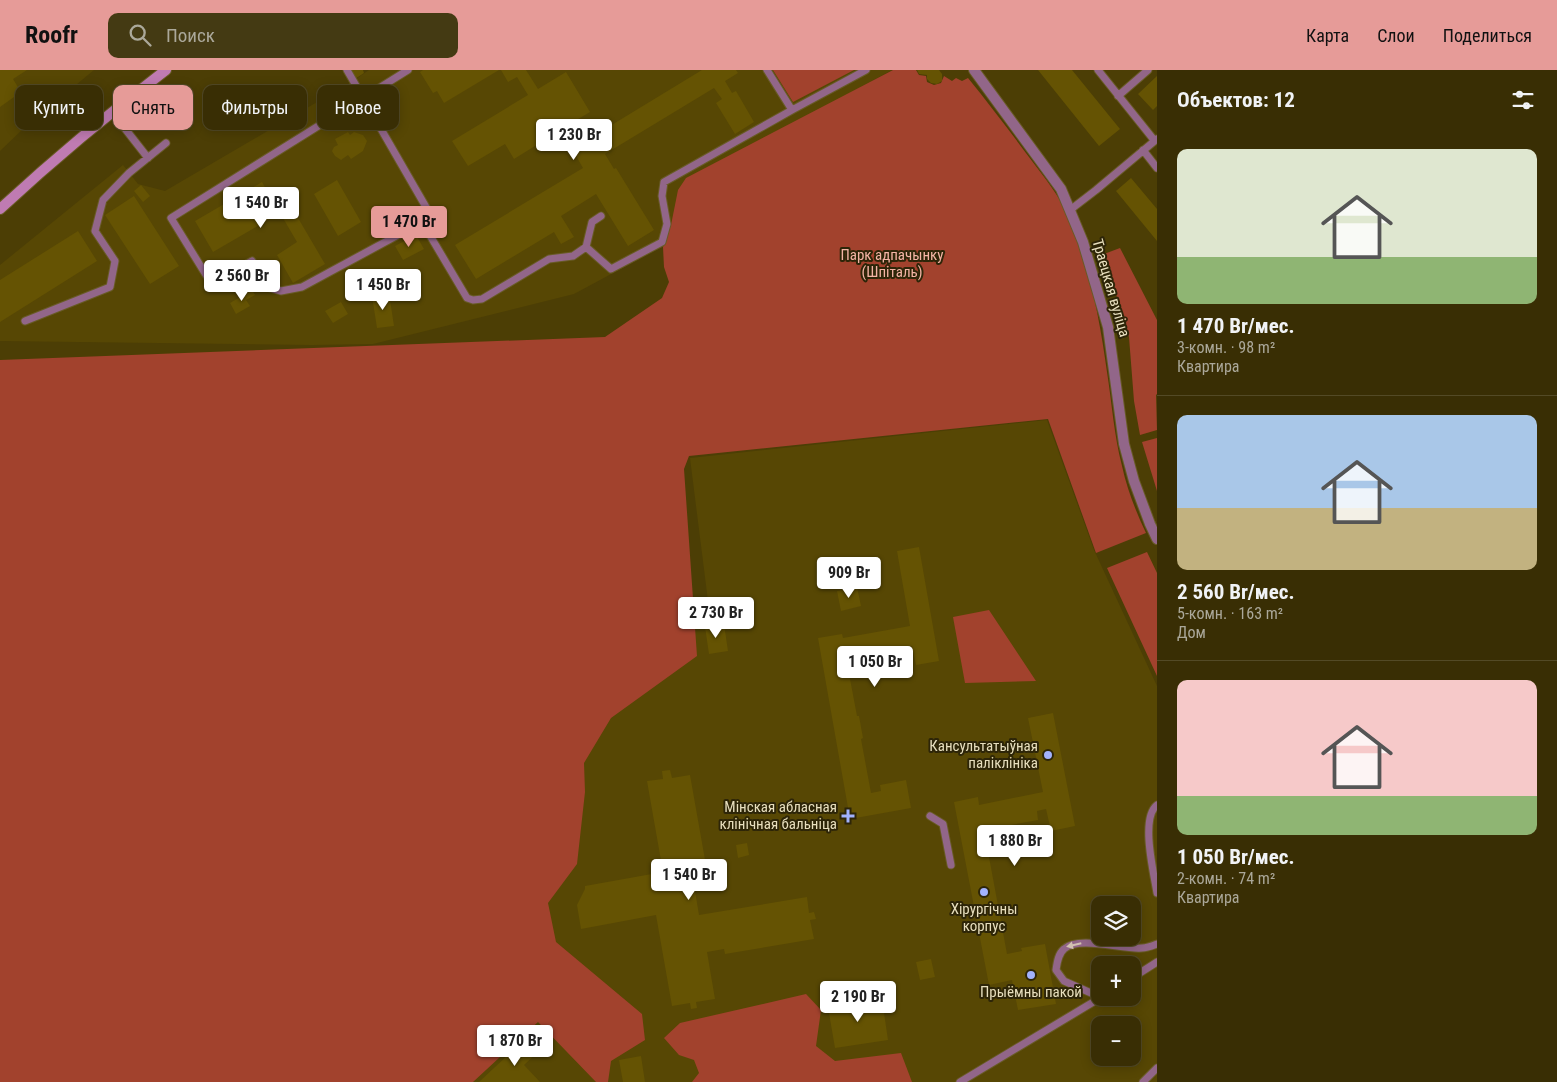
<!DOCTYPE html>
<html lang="ru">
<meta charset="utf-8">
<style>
body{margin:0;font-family:"Roboto Condensed",sans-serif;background:#443a13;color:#f1f3f6;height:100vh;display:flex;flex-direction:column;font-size:19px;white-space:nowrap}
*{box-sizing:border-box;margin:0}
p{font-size:16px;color:#aba89a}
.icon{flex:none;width:28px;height:28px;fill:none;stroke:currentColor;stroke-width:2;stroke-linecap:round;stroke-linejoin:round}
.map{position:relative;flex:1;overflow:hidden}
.details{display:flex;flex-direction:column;background:#392e04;width:400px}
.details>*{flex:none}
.top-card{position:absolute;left:15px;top:15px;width:475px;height:45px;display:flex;gap:10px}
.tools{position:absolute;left:1091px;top:826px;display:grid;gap:10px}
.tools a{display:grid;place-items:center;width:50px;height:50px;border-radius:10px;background:#392e04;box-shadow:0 2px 12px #0003,0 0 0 1px #534a26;font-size:25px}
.price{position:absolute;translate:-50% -42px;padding:0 11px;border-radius:5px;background:#fff;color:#222;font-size:16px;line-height:32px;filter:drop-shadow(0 1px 2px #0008)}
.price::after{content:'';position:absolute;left:50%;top:30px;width:15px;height:11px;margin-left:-8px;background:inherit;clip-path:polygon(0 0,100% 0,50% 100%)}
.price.active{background:#e69b98;color:#111}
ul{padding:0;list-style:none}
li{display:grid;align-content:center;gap:10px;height:265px;padding:0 20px}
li+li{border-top:1px solid #534a26}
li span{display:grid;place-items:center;height:155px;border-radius:10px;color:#555}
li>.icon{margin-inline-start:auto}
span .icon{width:90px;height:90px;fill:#fffc;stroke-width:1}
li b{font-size:21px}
h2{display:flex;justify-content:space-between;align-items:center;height:60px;padding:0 20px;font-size:21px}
.pill{padding:0 18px;border-radius:10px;background:#392e04;box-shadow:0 2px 12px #0003,0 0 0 1px #534a26;font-size:18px;line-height:45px}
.pill.active{background:#e69b98;color:#111}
header{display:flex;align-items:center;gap:30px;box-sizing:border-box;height:70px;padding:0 25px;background:#e69b98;color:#111}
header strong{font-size:24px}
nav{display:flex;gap:28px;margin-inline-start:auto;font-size:18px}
.search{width:350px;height:45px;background:#443a13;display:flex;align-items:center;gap:12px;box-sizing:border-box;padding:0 18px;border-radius:10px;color:#aba89a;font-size:19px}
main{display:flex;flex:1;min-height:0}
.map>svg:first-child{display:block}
.built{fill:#574704;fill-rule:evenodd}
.green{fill:#a2422d}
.building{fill:#655303}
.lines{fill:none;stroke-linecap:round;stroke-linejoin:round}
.service-casing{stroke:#685b26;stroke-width:9}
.tertiary-casing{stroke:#685b26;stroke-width:12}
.secondary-casing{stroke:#685b26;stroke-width:12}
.service{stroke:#926689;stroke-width:7}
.tertiary{stroke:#926689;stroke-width:10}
.secondary{stroke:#bf7bb2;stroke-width:10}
.oneway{fill:#d2c1b1}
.poi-dot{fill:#a2b2fd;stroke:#2d2508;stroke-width:2}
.labels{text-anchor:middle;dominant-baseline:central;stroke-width:4;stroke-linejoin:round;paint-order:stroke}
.park-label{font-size:15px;fill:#f4b4a5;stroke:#2d2508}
.street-label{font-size:15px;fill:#e8dfbe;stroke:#2d2508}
.poi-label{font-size:15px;fill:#e8dfbe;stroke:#2d2508;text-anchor:end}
</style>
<header>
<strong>Roofr</strong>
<div class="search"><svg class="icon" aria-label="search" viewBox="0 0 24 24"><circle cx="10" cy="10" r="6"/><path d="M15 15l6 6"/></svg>Поиск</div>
<nav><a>Карта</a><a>Слои</a><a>Поделиться</a></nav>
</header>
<main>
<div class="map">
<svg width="1157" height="1012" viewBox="0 0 1157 1012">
<rect width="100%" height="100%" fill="#4c3e05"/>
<path class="built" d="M0,0H94L24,58L0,81Z
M369,0H892L707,101L680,167L574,224L373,274L312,275L0,271V195L123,95L138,114L165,121L353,11Z
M1047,350L1094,480L1157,616V1012H422L578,657L710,547L690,388ZM1100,835H1132V868H1100ZM1100,895H1132V928H1100ZM1100,955H1132V988H1100Z"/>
<path class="green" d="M773,0H854L793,32Z
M893,0H916L919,5L926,6L927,12L934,15L941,13L944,6L952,11L956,8L962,11L968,8C990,35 1011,63 1032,91C1045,108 1059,126 1068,145C1089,192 1100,251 1107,302C1112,334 1114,365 1122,396C1127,419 1136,442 1146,463L1096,483L1048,349L689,386L684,399L697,586L611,648L584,693L585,722L577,794L548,833L556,872L642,944L645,970L611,991L608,1012H596L538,952L473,1012H0V290L605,267L662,228L669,212L664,197L663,177L671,155L678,120L686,108Z
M1120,178L1157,250V324L1156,325L1157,360L1140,365L1134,331L1129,267L1104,184Z
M1157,368V421L1142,372Z
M1147,482L1157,503V606L1107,498Z
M989,540L1036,611L965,613L953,547Z
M806,924L821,940L816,976L835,991L901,983L912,1012H692L699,1003L694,990L679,985L664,968L680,953Z"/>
<path class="building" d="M0,0H27L13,9L21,22L0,37Z
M350,0H363L364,3L355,9Z
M423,0H499L444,33L437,21L433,23L420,2Z
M501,0H526L538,19L566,2L590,42L575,51L587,70L702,0H736L738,3L725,11L732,23L736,21L754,52L735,64L716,33L722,29L714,18L605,84L614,99L616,98L654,160L628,176L596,124L561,146L574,167L561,174L554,162L476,209L455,175L583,98L572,79L576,77L564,58L514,89L505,74L468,96L452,71L528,25L517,7L508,12Z
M917,0H939L942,4V11L937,14L931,13L927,9V5L919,4Z
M1038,0H1072L1120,59L1099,76Z
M1157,6V36L1153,40L1138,24Z
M348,62L350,65L354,62L363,65L367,71L363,81L351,89L348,85L341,90L335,86L332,81L334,77L338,75L335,69Z
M1131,108L1157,139V171L1116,121Z
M337,110L361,152L338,166L314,124Z
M262,112L280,143L291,136L325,194L293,213L277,185L297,172L280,143L213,182L195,151Z
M141,115L150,126L143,132L134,121Z
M134,126L179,196L150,214L105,145Z
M78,161L97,191L0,252V210Z
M416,165L424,179L403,190L395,176Z
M252,220L255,225L246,230L250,236L236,244L230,233Z
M389,223L394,256L377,258L372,226Z
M341,232L348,244L333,253L325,241Z
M919,477L939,591L916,595L912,576L904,577L905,582L847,593L857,646H859L863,668L861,669L871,723L881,721L880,715L906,710L911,738L850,749L818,568L842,564L843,568L910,556L897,481Z
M857,517L861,536L841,541L837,521Z
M724,554L728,581L709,584L705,557Z
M1053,643L1075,756L1051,761L1046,739L1037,741L1038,750L984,760L1007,884L1022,881L1021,878L1045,874L1056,934L1018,940L1012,910L989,915L954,732L978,727L979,735L1043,722L1028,648Z
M670,700L672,708L690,705L710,818L695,821L699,845L807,827L809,843L814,842L816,849L810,850L814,869L725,884L724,879L707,882L715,929L696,932L697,938L691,939L690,933L672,936L656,845L581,859L577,835L585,819V816L663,802L647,711L663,709L662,701Z
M747,773L749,785L738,788L736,775Z
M931,889L935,907L920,910L916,892Z
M882,929L888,970L835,978L828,937Z
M531,968L541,979L524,995L540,1012H479L509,984L512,987Z
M641,986L645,1012H623L619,990Z"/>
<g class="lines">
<defs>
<path id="service" d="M347,0L430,144L422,152L302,217L281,221L270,218L252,191L211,213L171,148L408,0
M767,0L792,40L866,0
M1098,0L1154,70
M1118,26L1148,0
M112,42L148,88
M1143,80L1157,98
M1070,140L1096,120L1157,69
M422,152L467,228L473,230L482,229L549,189L573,186L586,177L592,152L601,146
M586,177L611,199L662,172L667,154L662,126L664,112L792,40
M25,251L110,217L115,191L95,161L103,130L129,103L166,73
M1157,735C1140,748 1154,804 1157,823
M930,746L943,754L951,795
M1132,908L1157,892
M1100,927L1064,911L1056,900C1057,893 1058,884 1064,879C1079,865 1123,880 1142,878C1147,878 1152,876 1157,874
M960,1012L1100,928
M1143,1012L1157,998"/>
<path id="tertiary" d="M974,0L1061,119L1083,172L1108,257L1124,374L1134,411L1150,454L1157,469"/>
<path id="secondary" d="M0,139C53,90 108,44 166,0"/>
</defs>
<use href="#service" class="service-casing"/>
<use href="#tertiary" class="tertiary-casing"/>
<use href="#secondary" class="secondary-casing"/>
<use href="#service" class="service"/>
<use href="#tertiary" class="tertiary"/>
<use href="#secondary" class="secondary"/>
</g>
<defs><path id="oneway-solid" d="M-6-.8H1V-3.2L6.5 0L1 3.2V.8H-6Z" transform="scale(1.25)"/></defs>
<use class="oneway" href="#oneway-solid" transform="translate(1074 875) rotate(167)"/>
<g class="poi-dot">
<circle cx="1048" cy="685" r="5"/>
<path d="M845.5 738.5h5v5h5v5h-5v5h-5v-5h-5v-5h5z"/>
<circle cx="984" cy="822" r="5"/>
<circle cx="1031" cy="905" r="5"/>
</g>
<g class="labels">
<g class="park-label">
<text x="892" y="185">Парк адпачынку<tspan x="892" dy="17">(Шпіталь)</tspan></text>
</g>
<g class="street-label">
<text transform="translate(1111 218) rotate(74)">Траецкая вуліца</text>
</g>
<g class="poi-label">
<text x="1038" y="676">Кансультатыўная<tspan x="1038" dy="17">паліклініка</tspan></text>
<text x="837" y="737">Мінская абласная<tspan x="837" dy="17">клінічная бальніца</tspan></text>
<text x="984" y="839" text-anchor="middle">Хірургічны<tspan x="984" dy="17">корпус</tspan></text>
<text x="1031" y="922" text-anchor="middle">Прыёмны пакой</text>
</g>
</g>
</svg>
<div class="tools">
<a><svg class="icon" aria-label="layers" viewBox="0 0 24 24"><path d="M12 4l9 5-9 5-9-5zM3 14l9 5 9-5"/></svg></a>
<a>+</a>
<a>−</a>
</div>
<b class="price" style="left:574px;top:91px">1 230 Br</b>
<b class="price" style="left:261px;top:159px">1 540 Br</b>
<b class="price active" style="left:409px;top:178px">1 470 Br</b>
<b class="price" style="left:242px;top:232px">2 560 Br</b>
<b class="price" style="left:383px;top:241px">1 450 Br</b>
<b class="price" style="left:849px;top:529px">909 Br</b>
<b class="price" style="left:716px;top:569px">2 730 Br</b>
<b class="price" style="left:875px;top:618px">1 050 Br</b>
<b class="price" style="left:1015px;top:797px">1 880 Br</b>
<b class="price" style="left:689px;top:831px">1 540 Br</b>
<b class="price" style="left:858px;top:953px">2 190 Br</b>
<b class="price" style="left:515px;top:997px">1 870 Br</b>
<div class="top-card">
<a class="pill">Купить</a>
<a class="pill active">Снять</a>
<a class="pill">Фильтры</a>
<a class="pill">Новое</a>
</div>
</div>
<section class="details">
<h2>Объектов: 12<svg class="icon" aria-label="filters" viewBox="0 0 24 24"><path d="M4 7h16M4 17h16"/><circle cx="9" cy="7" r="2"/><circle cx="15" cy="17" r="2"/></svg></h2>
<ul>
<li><span style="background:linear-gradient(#dfe7d0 70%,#8fb573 0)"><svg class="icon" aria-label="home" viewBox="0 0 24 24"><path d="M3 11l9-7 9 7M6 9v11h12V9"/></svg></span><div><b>1 470 Br/мес.</b><p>3-комн. · 98 m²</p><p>Квартира</p></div></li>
<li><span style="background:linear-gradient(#a9c7e8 60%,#c2b280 0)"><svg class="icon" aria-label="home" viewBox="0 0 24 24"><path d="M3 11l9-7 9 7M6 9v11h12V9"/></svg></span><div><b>2 560 Br/мес.</b><p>5-комн. · 163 m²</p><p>Дом</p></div></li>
<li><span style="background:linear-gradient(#f6c9c9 75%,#8fb573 0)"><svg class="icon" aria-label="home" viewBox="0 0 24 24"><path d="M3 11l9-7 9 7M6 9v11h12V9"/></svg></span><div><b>1 050 Br/мес.</b><p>2-комн. · 74 m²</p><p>Квартира</p></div></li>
</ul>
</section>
</main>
